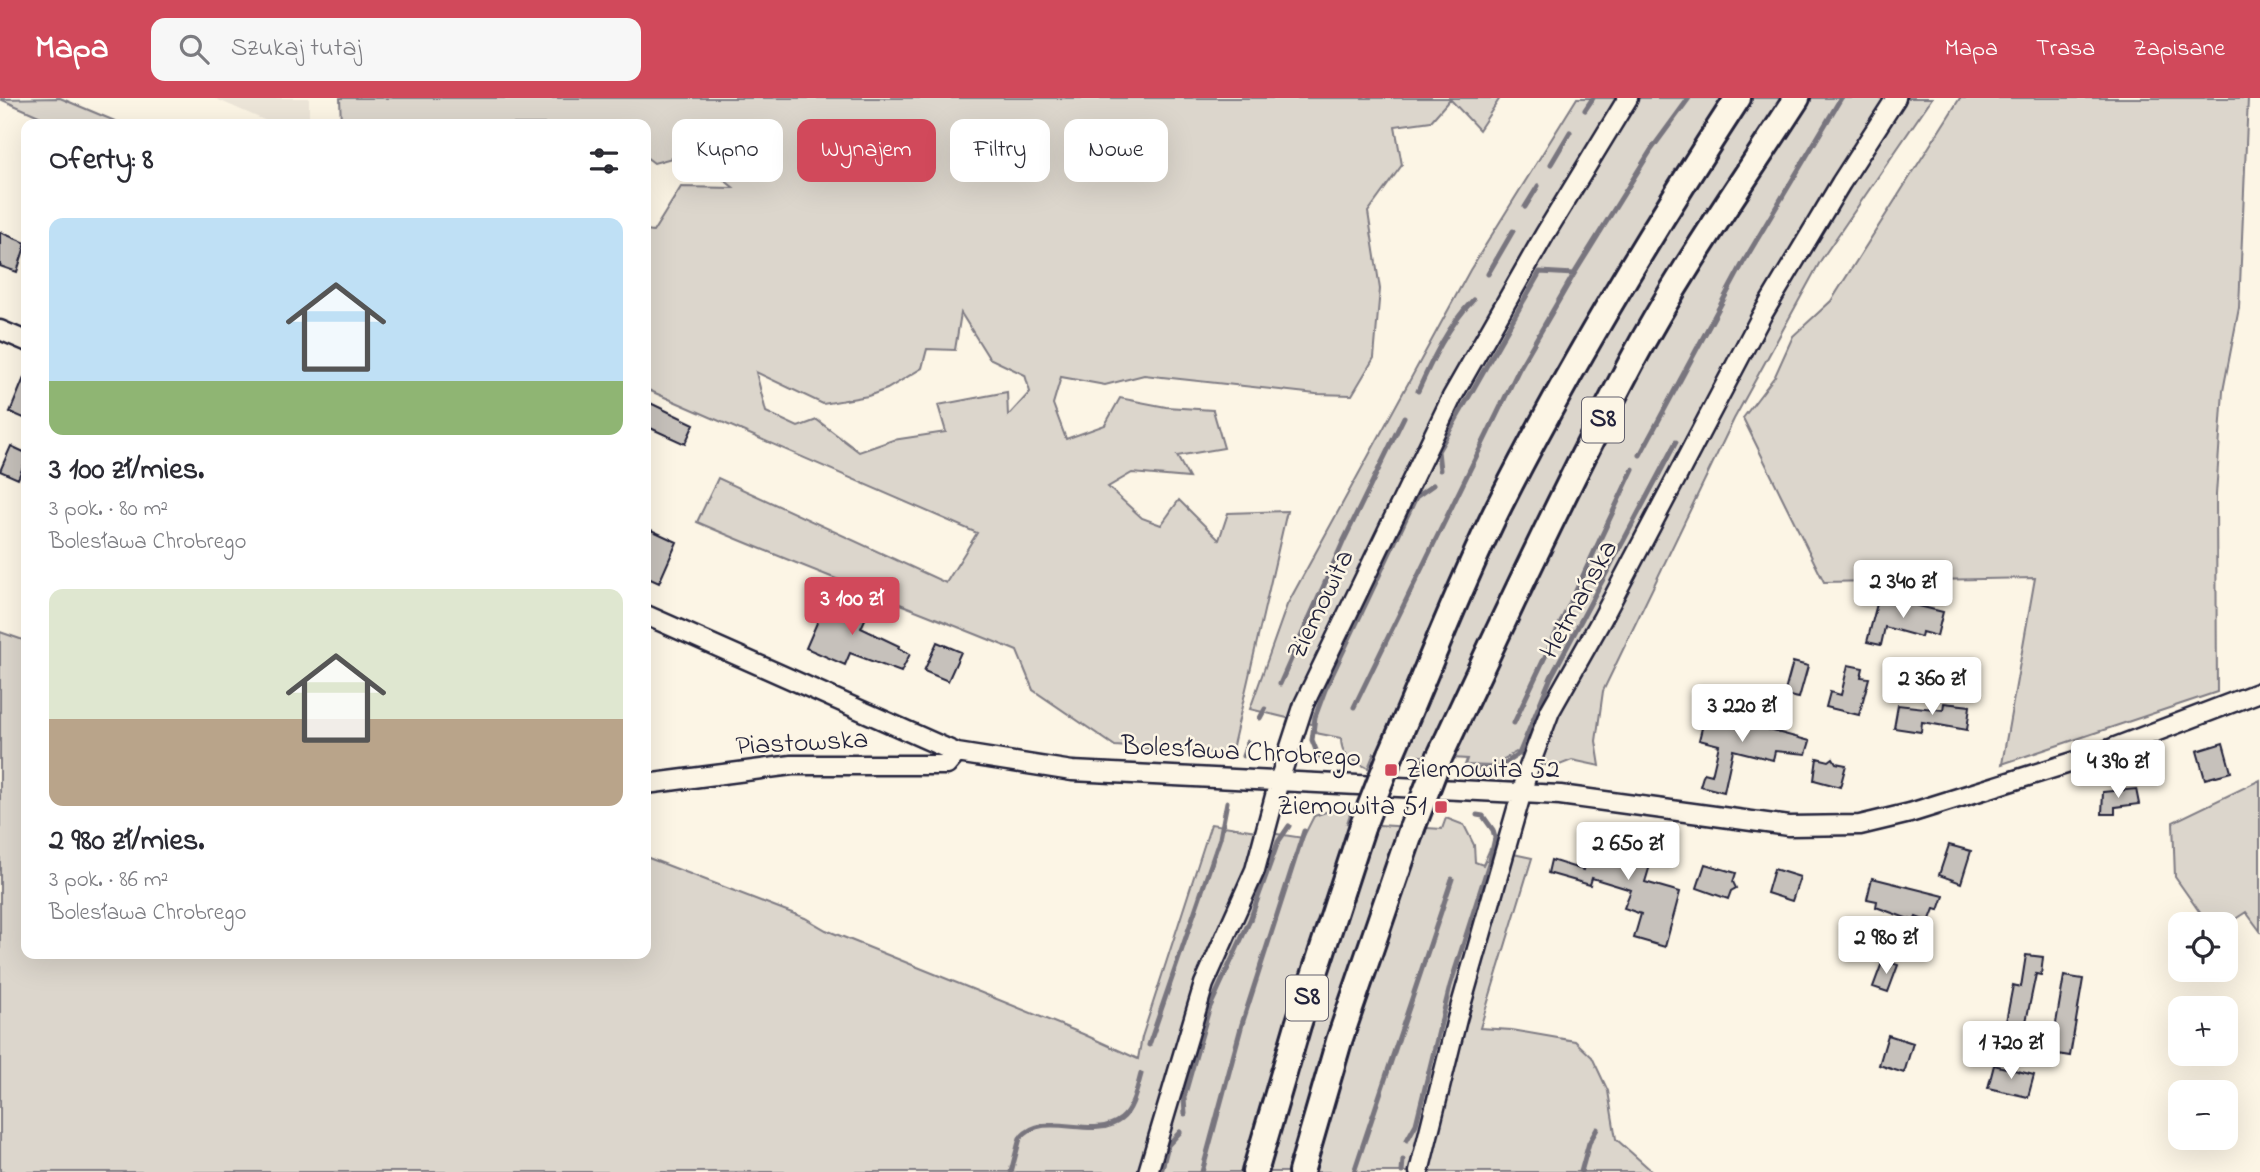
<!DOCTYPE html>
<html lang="pl">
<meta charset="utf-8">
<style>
body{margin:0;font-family:"Indie Flower",sans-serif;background:#f7f7f7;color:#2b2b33;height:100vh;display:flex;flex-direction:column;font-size:26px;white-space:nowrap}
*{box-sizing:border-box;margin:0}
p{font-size:23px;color:#7c7c81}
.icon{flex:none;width:38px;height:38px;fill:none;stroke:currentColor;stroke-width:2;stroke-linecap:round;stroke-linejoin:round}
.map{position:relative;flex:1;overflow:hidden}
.panel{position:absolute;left:21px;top:21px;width:630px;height:840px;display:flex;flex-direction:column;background:#fff;border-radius:14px;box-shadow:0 7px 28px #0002}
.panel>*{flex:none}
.guide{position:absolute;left:672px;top:21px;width:665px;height:63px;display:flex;gap:14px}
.controls{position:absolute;left:2168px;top:814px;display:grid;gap:14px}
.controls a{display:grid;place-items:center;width:70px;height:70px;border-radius:14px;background:#fff;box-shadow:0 7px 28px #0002;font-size:35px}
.price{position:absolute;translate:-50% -60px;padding:0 16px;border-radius:7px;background:#fff;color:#222;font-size:23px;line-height:46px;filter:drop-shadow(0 2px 4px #0008)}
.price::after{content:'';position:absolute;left:50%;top:42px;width:21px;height:16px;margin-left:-10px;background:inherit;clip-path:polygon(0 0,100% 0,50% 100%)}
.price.current{background:#d1495b;color:#fff}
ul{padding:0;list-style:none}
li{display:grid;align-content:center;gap:14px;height:371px;padding:0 28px}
li span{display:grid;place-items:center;height:217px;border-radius:14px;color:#555}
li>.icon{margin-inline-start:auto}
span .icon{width:126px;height:126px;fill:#fffc;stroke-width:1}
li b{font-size:30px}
h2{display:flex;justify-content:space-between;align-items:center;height:84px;padding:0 28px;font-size:30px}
.pill{padding:0 24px;border-radius:14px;background:#fff;box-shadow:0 7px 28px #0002;font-size:24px;line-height:63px}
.pill.current{background:#d1495b;color:#fff}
header{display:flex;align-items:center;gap:42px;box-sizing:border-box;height:98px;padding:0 35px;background:#d1495b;color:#fff}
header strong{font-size:33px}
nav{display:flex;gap:38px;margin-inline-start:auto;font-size:24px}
.search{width:490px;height:63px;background:#f7f7f7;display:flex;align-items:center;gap:18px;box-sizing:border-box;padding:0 24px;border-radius:14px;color:#7c7c81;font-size:26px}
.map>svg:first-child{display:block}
.built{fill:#ece5d8}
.green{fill:#dcd6cc;stroke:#7f7c84;stroke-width:2;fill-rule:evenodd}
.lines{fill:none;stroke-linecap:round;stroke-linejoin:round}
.stream{stroke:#78757e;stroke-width:5}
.building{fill:#c6c1bb;stroke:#22223b;stroke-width:2}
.minor-casing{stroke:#22223b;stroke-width:23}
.highway-casing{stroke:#22223b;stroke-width:30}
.minor{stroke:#fcf5e5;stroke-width:18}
.highway{stroke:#fcf5e5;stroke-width:24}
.highway-bridge-casing{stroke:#22223b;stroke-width:30;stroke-linecap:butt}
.highway-bridge{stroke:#fcf5e5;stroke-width:24}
.poi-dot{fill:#d1495b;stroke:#fcf5e5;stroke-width:2.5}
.labels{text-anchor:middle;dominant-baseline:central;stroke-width:5;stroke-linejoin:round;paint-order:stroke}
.shield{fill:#fcf5e5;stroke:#63616e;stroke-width:2}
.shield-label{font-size:26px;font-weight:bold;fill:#22223b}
.street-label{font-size:28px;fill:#22223b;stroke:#fcf5e5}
.poi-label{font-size:28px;fill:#22223b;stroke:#fcf5e5;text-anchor:start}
</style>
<header>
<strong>Mapa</strong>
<div class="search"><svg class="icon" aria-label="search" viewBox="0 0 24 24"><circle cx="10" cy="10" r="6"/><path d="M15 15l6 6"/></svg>Szukaj tutaj</div>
<nav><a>Mapa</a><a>Trasa</a><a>Zapisane</a></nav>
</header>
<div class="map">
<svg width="2260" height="1074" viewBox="0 0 2260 1074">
<rect width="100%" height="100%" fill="#fcf5e5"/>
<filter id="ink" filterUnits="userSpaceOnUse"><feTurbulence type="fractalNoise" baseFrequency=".0143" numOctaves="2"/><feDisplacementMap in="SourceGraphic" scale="14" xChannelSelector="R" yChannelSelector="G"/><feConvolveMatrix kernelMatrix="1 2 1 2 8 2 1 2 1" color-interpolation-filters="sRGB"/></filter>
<g filter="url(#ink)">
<path class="built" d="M214,0H309V26H273Z"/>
<path class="green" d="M60,0L122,26H57L0,1Z
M340,0H1500L1479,32L1450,1L1431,23L1395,28L1402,67L1368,114L1380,191L1374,260L1352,297L1316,296L1144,277L1105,287L1061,279L1053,306L1066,341L1105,327L1120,300L1166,309L1213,312L1224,350L1177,358L1189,380L1132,375L1108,389L1142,420L1161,427L1179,402L1219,442L1228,415L1287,413L1231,656L1115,648L1033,592L1017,553C911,509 803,470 697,424L718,380L946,485L977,435L646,291V133L653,134L681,89L734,90L690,55L654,65L646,59V26H341ZM961,215L989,260L1025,277L1030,294L1008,318L1007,294L938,307L946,334L893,342L859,354L817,322L798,329L766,314L756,274L823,306L868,298L887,291L922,270L927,251L955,252Z
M1577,0H1932L1821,162L1734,321L1603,593L1596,643L1600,668L1572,662L1552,670L1516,654L1491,668L1465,667L1467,661L1374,655L1368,670C1352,662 1341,659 1341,640L1316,635L1312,626L1250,611L1287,507L1470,172Z
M1960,0H2248L2239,210L2223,293L2216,397L2217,594L2002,666L2035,480L1824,484L1743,320L1775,278L1793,238L1831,203Z
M0,534L26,543V856H646V759L805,820L826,832L1083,936L1138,961L1142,939L1211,726L1303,740L1314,718L1329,713H1351L1347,725L1442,731L1446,720L1464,727L1474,747L1475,764L1483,767L1490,751L1532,760L1480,930L1512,932L1575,943L1592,959L1608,993L1616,1041L1653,1074H0Z
M2260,682V833L2246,814L2226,827L2208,826L2175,779L2173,724Z"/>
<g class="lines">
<path class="stream" d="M1585,12L1593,0
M1551,66L1570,34
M1525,109L1538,88
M1488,176L1513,133
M1418,293C1433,260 1448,228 1473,202
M1640,357L1743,165L1841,0
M1440,372L1438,353L1540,174L1574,176
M1280,586L1344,442L1404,319
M1354,609L1519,271L1574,176L1651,52L1689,0
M1260,620L1265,611
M1514,625L1633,371
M1243,658L1248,644
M1326,663L1318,657L1312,642L1315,619L1325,592L1416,399L1433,387
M1480,671H1496L1519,656L1551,579L1676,344
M1149,947L1220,740L1227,704
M1185,1016L1184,999L1209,911L1250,822L1278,744L1289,728
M1407,1042L1416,1026L1450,888L1490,762L1495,740L1493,732L1483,718L1477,717
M1011,1074L1020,1040C1045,1010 1092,1044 1121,1021C1133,1012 1137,990 1141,976
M1161,1074L1168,1047L1180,1034
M1202,1074L1242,926L1304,733
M1354,1074L1452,781
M1402,1074L1403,1062
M1581,1074L1589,1045L1597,1031"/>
</g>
<path class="building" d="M0,134L26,145L17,174L0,168Z
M26,275V321L10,314Z
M646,303L694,326L685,346L646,328Z
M11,348L26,355V362L18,381L0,373Z
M651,432L677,444L659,485L646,479V444Z
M829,497L868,515L861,530L899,548L898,550L910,556L901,574L850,555L845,567L806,550Z
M1879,498L1943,514L1937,538L1922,534L1921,539L1885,529L1881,547L1867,544Z
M937,544L961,554L948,583L924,573Z
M1793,564L1808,568L1799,600L1784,597Z
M1848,567L1863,570L1861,579L1869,580L1859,617L1826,609L1830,594L1841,597Z
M1944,605L1970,608L1967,632L1922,624L1921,634L1894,630L1898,607L1943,612Z
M1707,610L1734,617L1732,622L1810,643L1806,656L1775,653L1773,662L1733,652L1724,694L1700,688L1704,675L1712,677L1719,647L1699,642Z
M2223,645L2231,674L2205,681L2197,653Z
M1817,660L1829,663L1833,660L1836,665L1846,667L1840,689L1814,682Z
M2136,691L2139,706L2115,709V716H2102L2103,694Z
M1604,734L1641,747L1644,737L1658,741L1645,784L1680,794L1665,849L1634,840L1641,816L1624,810L1631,792L1592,780L1590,787L1548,775L1551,762L1583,772L1594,735L1603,738Z
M1949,747L1971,753L1961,785L1939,777Z
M1705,766L1736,775L1733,784L1736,790L1731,793L1728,801L1697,790Z
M1774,771L1800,779L1792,803L1767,795Z
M1872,780L1944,798L1939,812L1934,811L1929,824L1916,819L1914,823L1876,809L1877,803L1867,801Z
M2026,857L2043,859L2041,877L2036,876L2022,943L2003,939L2013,887L2021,889Z
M1883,862L1898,867L1888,894L1873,889Z
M2064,878L2083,881L2070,958L2051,955Z
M1888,937L1913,945L1904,975L1879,967Z
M1994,967L2034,977L2028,999L1988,990Z"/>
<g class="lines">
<defs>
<path id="minor" d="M0,232L26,243
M646,517L957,655L1072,673L1560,697L1789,728L1860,727L1910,715L2092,658L2260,594
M646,686L792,667H947L957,655
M1148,1074L1204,886L1255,772L1279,683L1304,606L1452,299L1545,136L1628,0
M1419,1074L1457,921L1529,669L1550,613L1602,521L1762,217L1841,85L1896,0"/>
<path id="highway" d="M1391,656C1427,574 1459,488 1499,408C1570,267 1652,132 1738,0
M1439,660C1501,527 1563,394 1631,265C1680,173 1741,87 1797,0
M1255,1074L1298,927L1363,727
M1301,1074L1339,943L1412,730"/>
</defs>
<use href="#minor" class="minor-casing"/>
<use href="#highway" class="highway-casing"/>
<use href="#minor" class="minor"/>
<use href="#highway" class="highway"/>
<defs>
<path id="highway-bridge" d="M1363,727L1391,656
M1412,730L1439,660"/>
</defs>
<use href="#highway-bridge" class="highway-bridge-casing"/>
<use href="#highway-bridge" class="highway-bridge"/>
</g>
</g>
<g class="poi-dot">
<rect x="1384" y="665" width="14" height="14" rx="3.5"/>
<rect x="1434" y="702" width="14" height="14" rx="3.5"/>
</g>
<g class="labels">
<g class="shield">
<rect x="1582" y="299.5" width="42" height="45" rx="5"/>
<rect x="1286" y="877.5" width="42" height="45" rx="5"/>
</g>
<g class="shield-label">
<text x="1603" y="322">S8</text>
<text x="1307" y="900">S8</text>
</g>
<g class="street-label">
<text transform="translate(1580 502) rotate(-61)">Hetmańska</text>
<text transform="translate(1322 507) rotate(-64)">Ziemowita</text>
<text transform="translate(802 646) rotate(-3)">Piastowska</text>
<text transform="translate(1241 655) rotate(3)">Bolesława Chrobrego</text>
</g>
<g class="poi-label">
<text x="1405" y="672">Ziemowita 52</text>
<text x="1427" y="709" text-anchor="end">Ziemowita 51</text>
</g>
</g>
</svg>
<div class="controls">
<a><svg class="icon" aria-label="locate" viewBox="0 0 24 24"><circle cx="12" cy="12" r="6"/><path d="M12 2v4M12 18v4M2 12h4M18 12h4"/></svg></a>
<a>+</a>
<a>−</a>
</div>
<b class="price" style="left:1903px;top:522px">2 340 zł</b>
<b class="price current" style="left:852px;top:539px">3 100 zł</b>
<b class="price" style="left:1932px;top:619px">2 360 zł</b>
<b class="price" style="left:1742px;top:646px">3 220 zł</b>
<b class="price" style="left:2118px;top:702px">4 390 zł</b>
<b class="price" style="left:1628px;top:784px">2 650 zł</b>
<b class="price" style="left:1886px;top:878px">2 980 zł</b>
<b class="price" style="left:2011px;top:983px">1 720 zł</b>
<div class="guide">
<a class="pill">Kupno</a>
<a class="pill current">Wynajem</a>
<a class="pill">Filtry</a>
<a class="pill">Nowe</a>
</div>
<section class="panel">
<h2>Oferty: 8<svg class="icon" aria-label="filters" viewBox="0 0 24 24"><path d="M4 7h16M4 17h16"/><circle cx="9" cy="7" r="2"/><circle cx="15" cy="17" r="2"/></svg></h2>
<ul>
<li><span style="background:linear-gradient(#bfe0f5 75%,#8fb573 0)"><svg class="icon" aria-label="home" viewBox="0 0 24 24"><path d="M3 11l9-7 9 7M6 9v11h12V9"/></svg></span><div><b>3 100 zł/mies.</b><p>3 pok. · 80 m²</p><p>Bolesława Chrobrego</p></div></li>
<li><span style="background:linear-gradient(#dfe7d0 60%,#b9a48a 0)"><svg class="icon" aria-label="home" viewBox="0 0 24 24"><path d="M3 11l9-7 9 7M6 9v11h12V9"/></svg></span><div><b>2 980 zł/mies.</b><p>3 pok. · 86 m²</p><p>Bolesława Chrobrego</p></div></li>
</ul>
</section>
</div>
